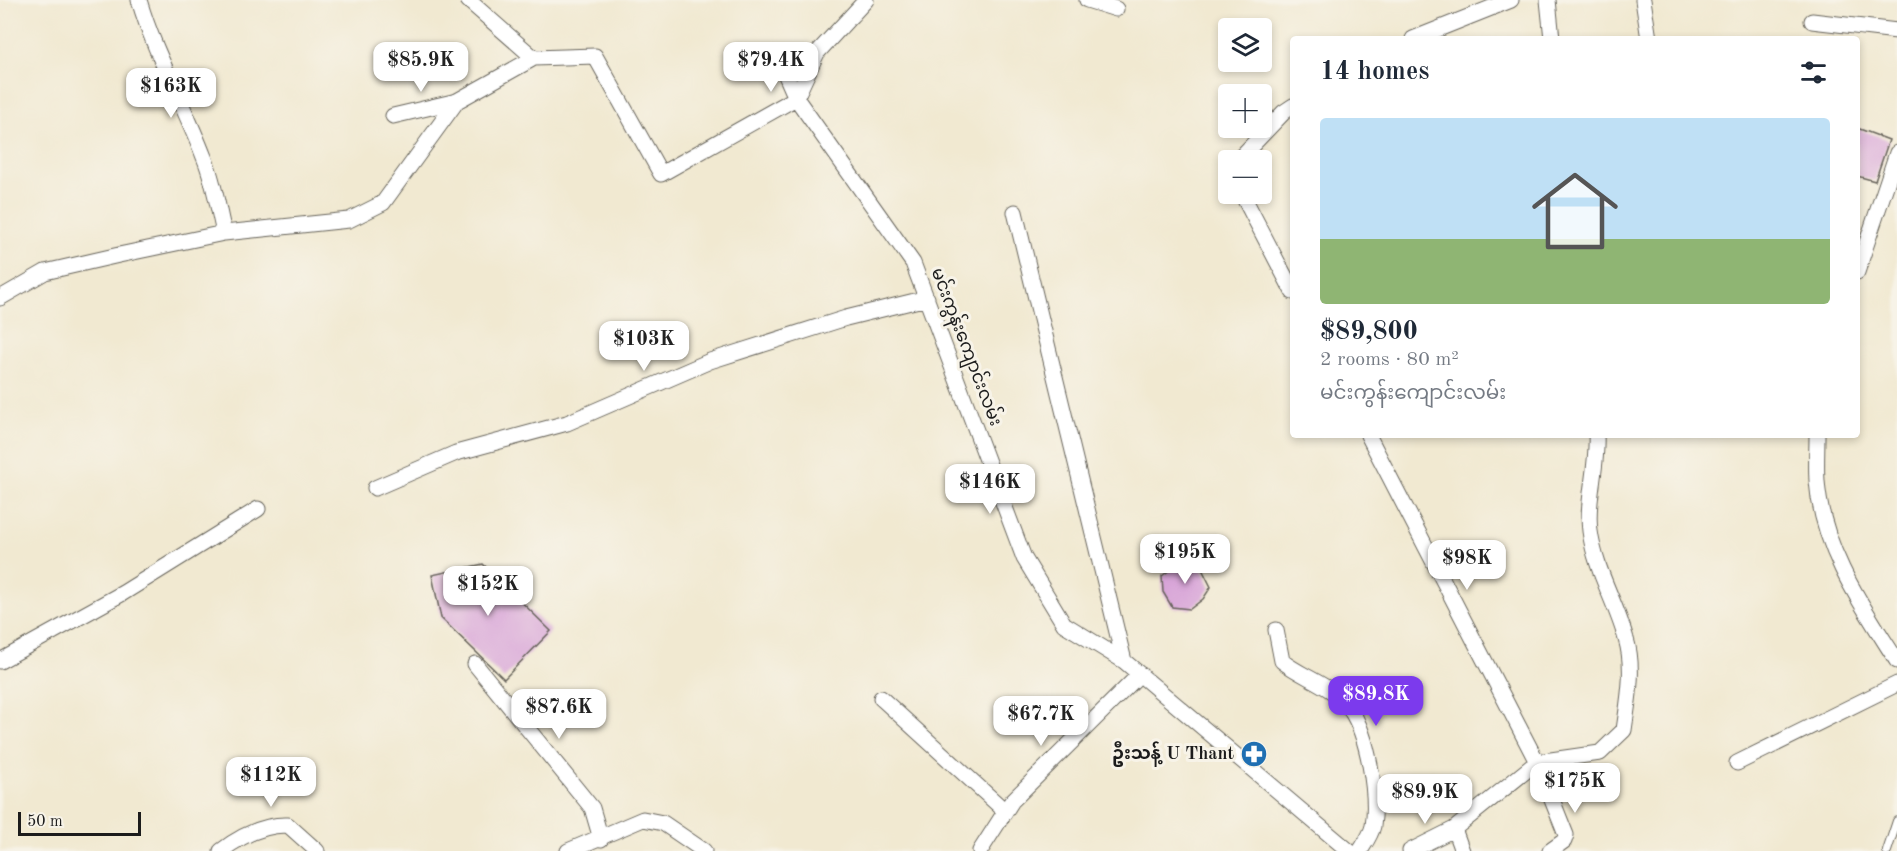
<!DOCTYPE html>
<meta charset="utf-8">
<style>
body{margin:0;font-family:"Old Standard TT","Noto Sans Myanmar",serif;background:#f2f2f3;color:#1f2937;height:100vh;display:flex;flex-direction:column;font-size:22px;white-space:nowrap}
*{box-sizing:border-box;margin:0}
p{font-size:20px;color:#747a83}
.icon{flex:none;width:33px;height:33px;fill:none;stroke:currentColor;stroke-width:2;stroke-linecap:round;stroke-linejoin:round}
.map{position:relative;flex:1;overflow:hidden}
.sheet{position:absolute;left:1290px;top:36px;width:570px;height:402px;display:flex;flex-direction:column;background:#fff;border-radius:6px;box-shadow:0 3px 9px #0003}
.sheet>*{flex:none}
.buttons{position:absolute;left:1218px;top:18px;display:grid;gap:12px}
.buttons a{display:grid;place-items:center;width:54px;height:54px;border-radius:6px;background:#fff;box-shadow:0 3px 9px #0003;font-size:30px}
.scale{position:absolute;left:18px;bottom:15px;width:123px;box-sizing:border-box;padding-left:6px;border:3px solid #1c1c1c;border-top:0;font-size:16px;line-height:21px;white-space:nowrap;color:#1c1c1c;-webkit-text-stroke:4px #f7f3e8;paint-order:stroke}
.price{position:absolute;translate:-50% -51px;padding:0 14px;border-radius:12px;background:#fff;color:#222;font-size:20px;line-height:39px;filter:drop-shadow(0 2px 3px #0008)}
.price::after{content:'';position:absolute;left:50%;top:36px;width:18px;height:14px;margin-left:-9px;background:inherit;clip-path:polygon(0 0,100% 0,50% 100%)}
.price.active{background:#7c3aed;color:#fff}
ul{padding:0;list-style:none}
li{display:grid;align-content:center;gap:12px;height:318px;padding:0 30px}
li+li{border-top:2px solid #e0e1e3}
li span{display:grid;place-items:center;height:186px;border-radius:6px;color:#555}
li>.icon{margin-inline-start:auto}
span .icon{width:108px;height:108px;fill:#fffc;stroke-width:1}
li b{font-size:26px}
h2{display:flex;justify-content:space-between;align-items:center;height:72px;padding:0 30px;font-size:26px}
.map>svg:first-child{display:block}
.building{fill:#d8a4d8}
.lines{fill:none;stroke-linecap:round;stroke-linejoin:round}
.service-casing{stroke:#67645b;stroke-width:10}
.minor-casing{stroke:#67645b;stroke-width:17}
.service{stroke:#fff;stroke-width:8}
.minor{stroke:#fff;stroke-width:15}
.labels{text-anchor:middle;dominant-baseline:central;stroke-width:6;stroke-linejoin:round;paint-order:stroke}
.street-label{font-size:18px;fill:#1c1c1c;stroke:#f7f3e8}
.poi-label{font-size:18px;font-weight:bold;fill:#1c1c1c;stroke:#f7f3e8;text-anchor:end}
</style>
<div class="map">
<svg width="1897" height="851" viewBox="0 0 1897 851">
<rect width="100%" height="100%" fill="#f7f3e8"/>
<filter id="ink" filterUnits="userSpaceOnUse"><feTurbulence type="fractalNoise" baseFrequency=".0167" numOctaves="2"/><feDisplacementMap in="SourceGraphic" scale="12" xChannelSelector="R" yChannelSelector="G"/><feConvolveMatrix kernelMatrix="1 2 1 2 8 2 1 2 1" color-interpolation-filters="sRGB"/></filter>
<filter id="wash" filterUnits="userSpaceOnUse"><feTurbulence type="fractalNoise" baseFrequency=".008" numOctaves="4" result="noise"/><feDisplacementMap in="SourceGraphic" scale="24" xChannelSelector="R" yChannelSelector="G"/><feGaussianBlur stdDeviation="1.35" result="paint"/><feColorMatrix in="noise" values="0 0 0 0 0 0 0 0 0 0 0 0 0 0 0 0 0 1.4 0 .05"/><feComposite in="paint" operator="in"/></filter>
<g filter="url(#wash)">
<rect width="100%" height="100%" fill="#f1e9d1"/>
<g id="blocks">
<path class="building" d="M1857,128L1889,140L1875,181L1857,176Z
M1183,560L1199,563L1211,587L1203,599L1190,609L1172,607L1163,592L1162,576Z
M483,564L551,631L504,679L441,618L432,575Z"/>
</g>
</g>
<g filter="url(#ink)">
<use href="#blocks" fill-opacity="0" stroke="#67645b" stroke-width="1.5"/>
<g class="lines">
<defs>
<path id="service" d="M1887,851L1897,821"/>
<path id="minor" d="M139,0C155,55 184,104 204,157C214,181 218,208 224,233
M1087,0L1116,9
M1548,0L1552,39
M1643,0L1649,39
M1812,21L1897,31
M1413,39L1511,0
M534,58L595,56L661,174L796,98L817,53L866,0
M781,64L796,98L913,263L1024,558L1064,624L1124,661L1349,851
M393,116L457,101
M1238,160L1284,112L1293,106
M1242,194L1293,292
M1015,212L1124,661
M1857,272L1897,153
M0,298L45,272L119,255L224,233L349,220L383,203L457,101L534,58L468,0
M1368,435L1537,762L1566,835L1564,841L1550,851
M1817,435C1817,450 1816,466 1817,481C1822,549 1862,606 1897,661
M375,488L456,453L567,423L710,361L846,318L927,298
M1276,630L1282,661C1303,678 1333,685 1350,709C1368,735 1378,795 1373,826C1371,835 1365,843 1360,851
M0,661L123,593L258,509
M475,664L592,808L601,839
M881,698L1005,811
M1737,763L1897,684
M221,851C241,836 263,824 288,825L317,851
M568,851L643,819L663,823L704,851
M980,851L1012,801L1140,674
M1410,851L1454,829
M1462,851L1454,829L1537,762L1600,753L1624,730C1628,701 1635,668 1626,639C1616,602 1595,570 1590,531C1586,501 1598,466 1596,435"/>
</defs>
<use href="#service" class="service-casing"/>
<use href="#minor" class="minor-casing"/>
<use href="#service" class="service"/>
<use href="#minor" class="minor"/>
</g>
</g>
<defs>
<symbol id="pharmacy-disc" viewBox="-11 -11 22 22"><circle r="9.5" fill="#1f6fb2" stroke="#f7f3e8"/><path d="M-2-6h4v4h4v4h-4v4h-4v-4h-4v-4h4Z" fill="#fff"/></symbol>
</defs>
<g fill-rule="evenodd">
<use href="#pharmacy-disc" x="1239" y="739" width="30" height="30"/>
</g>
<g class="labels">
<g class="street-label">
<text transform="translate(966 347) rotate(69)">မင်းကွန်းကျောင်းလမ်း</text>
</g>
<g class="poi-label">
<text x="1234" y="754">ဦးသန့် U Thant</text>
</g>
</g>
</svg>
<div class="buttons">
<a><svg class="icon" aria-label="layers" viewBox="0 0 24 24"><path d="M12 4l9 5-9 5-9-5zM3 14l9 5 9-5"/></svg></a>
<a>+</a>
<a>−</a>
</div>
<div class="scale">50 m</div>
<b class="price" style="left:421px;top:93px">$85.9K</b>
<b class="price" style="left:771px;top:93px">$79.4K</b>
<b class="price" style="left:171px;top:119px">$163K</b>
<b class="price" style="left:644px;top:372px">$103K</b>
<b class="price" style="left:990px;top:515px">$146K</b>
<b class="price" style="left:1185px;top:585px">$195K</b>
<b class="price" style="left:1467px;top:591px">$98K</b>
<b class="price" style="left:488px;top:617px">$152K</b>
<b class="price active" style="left:1376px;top:727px">$89.8K</b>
<b class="price" style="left:559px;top:740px">$87.6K</b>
<b class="price" style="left:1041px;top:747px">$67.7K</b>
<b class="price" style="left:271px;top:808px">$112K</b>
<b class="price" style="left:1575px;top:814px">$175K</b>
<b class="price" style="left:1425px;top:825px">$89.9K</b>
<section class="sheet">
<h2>14 homes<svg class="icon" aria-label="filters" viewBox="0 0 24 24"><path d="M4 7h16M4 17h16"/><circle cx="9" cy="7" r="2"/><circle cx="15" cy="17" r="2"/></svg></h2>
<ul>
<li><span style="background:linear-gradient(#bfe0f5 65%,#8fb573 0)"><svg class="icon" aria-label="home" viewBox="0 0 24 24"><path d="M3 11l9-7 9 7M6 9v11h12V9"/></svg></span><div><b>$89,800</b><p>2 rooms · 80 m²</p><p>မင်းကွန်းကျောင်းလမ်း</p></div></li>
</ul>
</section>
</div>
